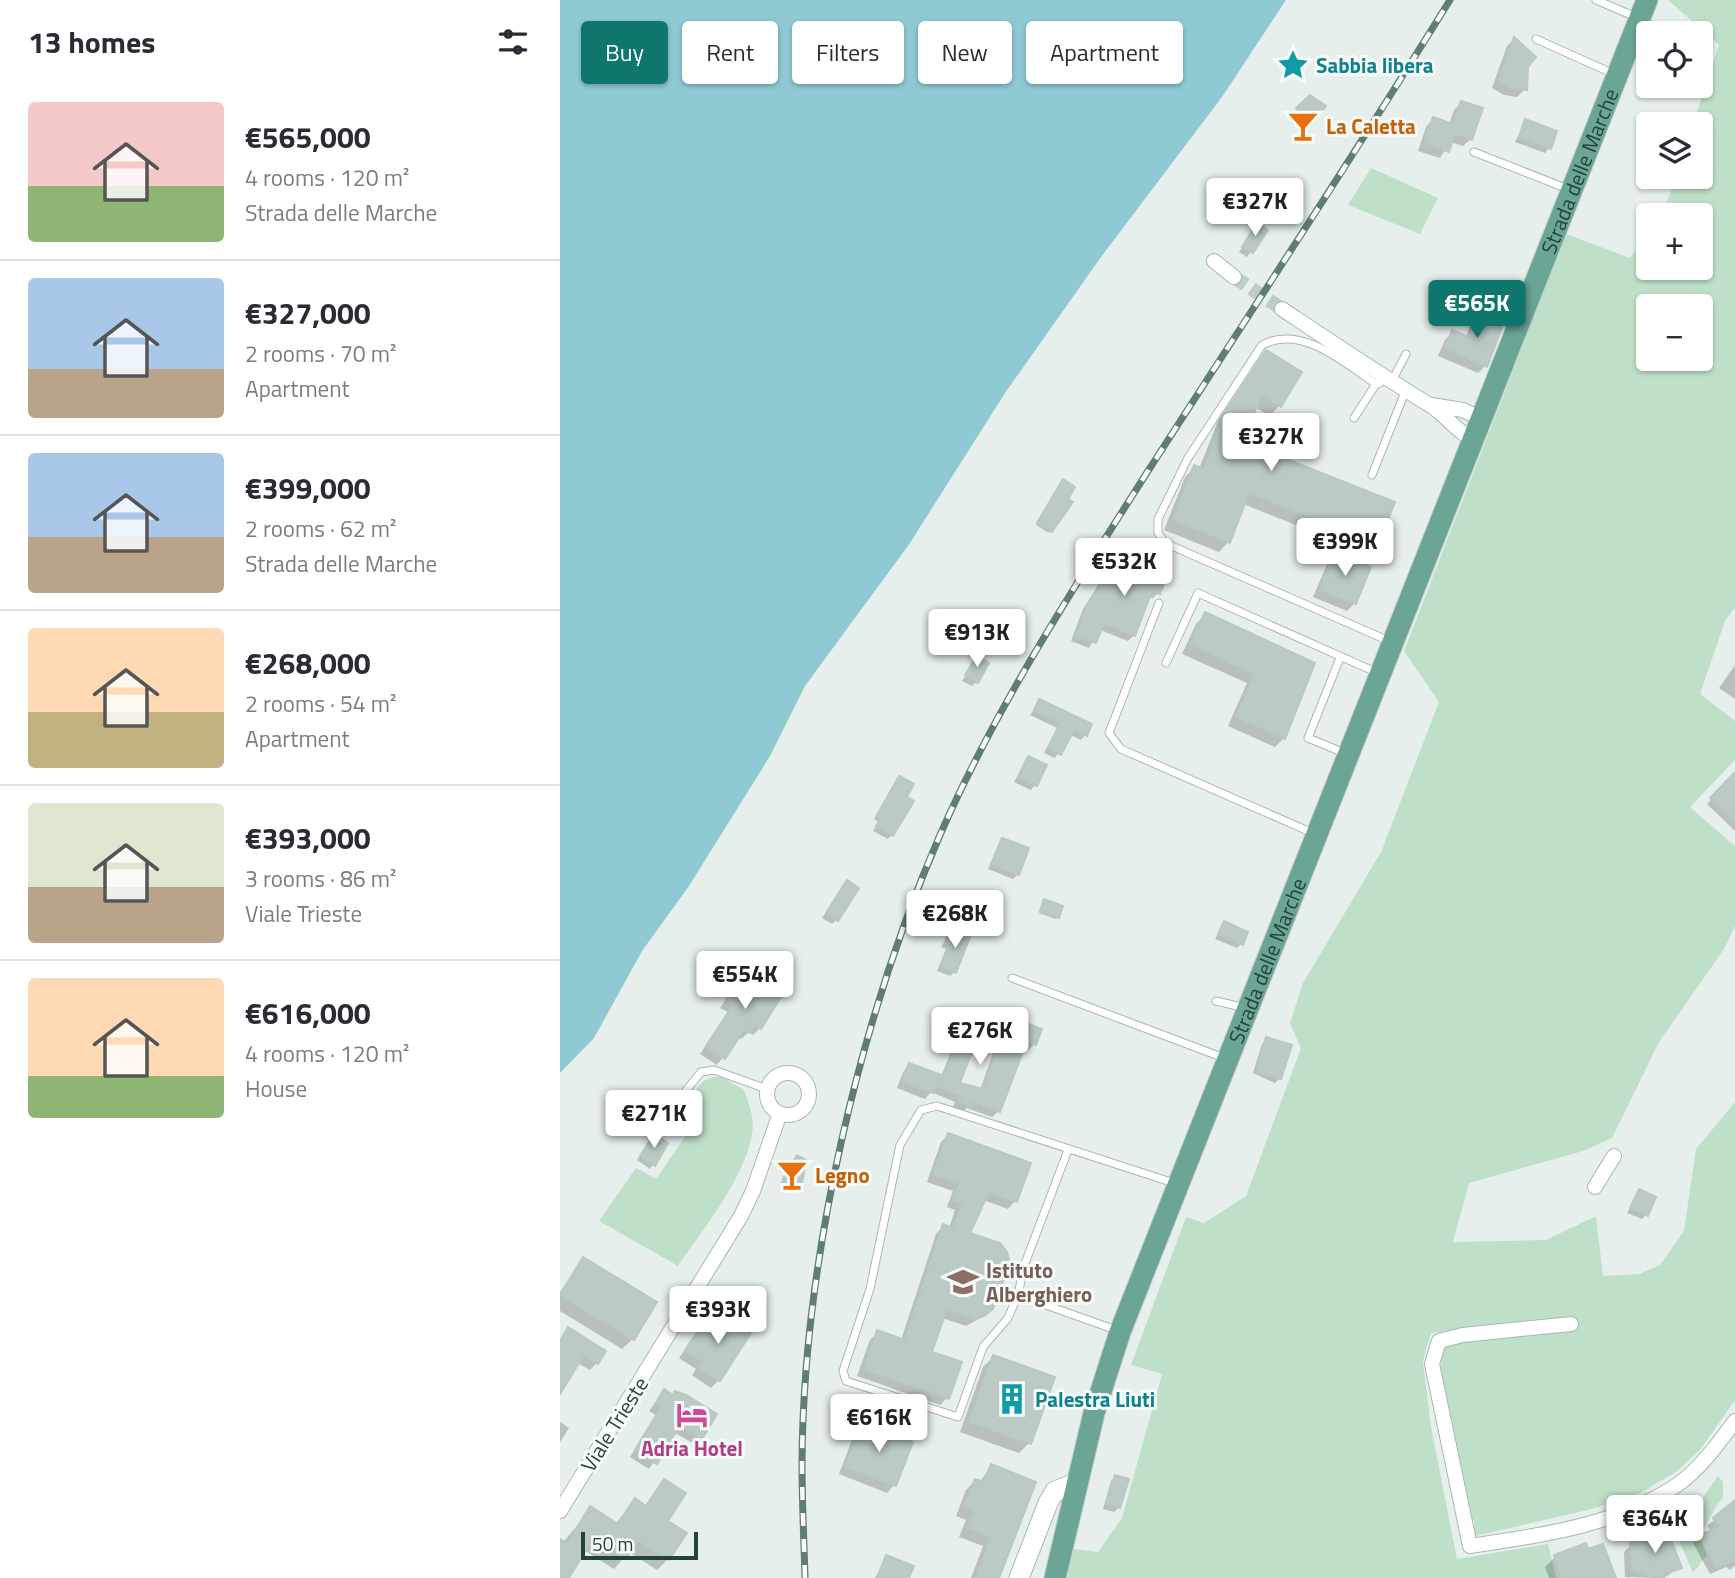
<!DOCTYPE html>
<meta charset="utf-8">
<style>
body{margin:0;font-family:"Titillium Web",sans-serif;background:#f7f7f7;color:#2b2b33;height:100vh;display:flex;flex-direction:column;font-size:26px;white-space:nowrap}
*{box-sizing:border-box;margin:0}
p{font-size:23px;color:#7c7c81}
.icon{flex:none;width:38px;height:38px;fill:none;stroke:currentColor;stroke-width:2;stroke-linecap:round;stroke-linejoin:round}
.map{position:relative;flex:1;overflow:hidden}
.drawer{display:flex;flex-direction:column;background:#fff;width:560px}
.drawer>*{flex:none}
.guide{position:absolute;left:21px;top:21px;width:665px;height:63px;display:flex;gap:14px}
.buttons{position:absolute;left:1076px;top:21px;display:grid;gap:14px}
.buttons a{display:grid;place-items:center;width:77px;height:77px;border-radius:7px;background:#fff;box-shadow:0 2px 5px #0004;font-size:35px}
.scale{position:absolute;left:21px;bottom:18px;width:117px;box-sizing:border-box;padding-left:7px;border:4px solid #24423a;border-top:0;font-size:19px;line-height:24px;white-space:nowrap;color:#24423a;-webkit-text-stroke:5px #f7fbf9;paint-order:stroke}
.price{position:absolute;translate:-50% -60px;padding:0 16px;border-radius:7px;background:#fff;color:#222;font-size:23px;line-height:46px;filter:drop-shadow(0 2px 4px #0008)}
.price::after{content:'';position:absolute;left:50%;top:42px;width:21px;height:16px;margin-left:-10px;background:inherit;clip-path:polygon(0 0,100% 0,50% 100%)}
.price.selected{background:#0f766e;color:#fff}
ul{padding:0;list-style:none}
li{display:flex;align-items:center;gap:21px;height:175px;padding:0 28px}
li+li{border-top:2px solid #e1e1e2}
li span{display:grid;place-items:center;flex:none;width:196px;height:140px;border-radius:7px;color:#555}
li>.icon{margin-inline-start:auto}
span .icon{width:84px;height:84px;fill:#fffc;stroke-width:1}
li b{font-size:30px}
h2{display:flex;justify-content:space-between;align-items:center;height:84px;padding:0 28px;font-size:30px}
.chip{padding:0 24px;border-radius:7px;background:#fff;box-shadow:0 2px 5px #0004;font-size:24px;line-height:63px}
.chip.selected{background:#0f766e;color:#fff}
main{display:flex;flex:1;min-height:0}
.map>svg:first-child{display:block}
.green{fill:#bfe0c8;fill-rule:evenodd}
.water{fill:#8ec9d4}
.shadow{fill:#0003}
.building{fill:#bbcac4;stroke:#b8c9c2;stroke-width:2}
.lines{fill:none;stroke-linecap:round;stroke-linejoin:round}
.street-tunnel{stroke:#bfccc8;stroke-width:14;stroke-dasharray:14 7;stroke-linecap:butt}
.lane-casing{stroke:#a8b8b2;stroke-width:9}
.street-casing{stroke:#a8b8b2;stroke-width:16}
.secondary-casing{stroke:#a4bbb3;stroke-width:21}
.primary-casing{stroke:#c2cac8;stroke-width:23}
.lane{stroke:#fff;stroke-width:7}
.street{stroke:#fff;stroke-width:14}
.secondary{stroke:#fff;stroke-width:19}
.primary{stroke:#6aa596;stroke-width:21}
.rail-casing{stroke:#5f7d75;stroke-width:7}
.rail{stroke:#f7fbf9;stroke-width:4.5;stroke-dasharray:13;stroke-linecap:butt}
.labels{text-anchor:middle;dominant-baseline:central;stroke-width:6;stroke-linejoin:round;paint-order:stroke}
.culture-label{font-size:21px;font-weight:bold;fill:#0d838f;stroke:#f7fbf9;text-anchor:start}
.food-label{font-size:21px;font-weight:bold;fill:#c56008;stroke:#f7fbf9;text-anchor:start}
.street-label{font-size:21px;fill:#24423a;stroke:#f7fbf9}
.education-label{font-size:21px;font-weight:bold;fill:#785e54;stroke:#f7fbf9;text-anchor:start}
.hotel-label{font-size:21px;font-weight:bold;fill:#b23c85;stroke:#f7fbf9}
</style>
<main>
<section class="drawer">
<h2>13 homes<svg class="icon" aria-label="filters" viewBox="0 0 24 24"><path d="M4 7h16M4 17h16"/><circle cx="9" cy="7" r="2"/><circle cx="15" cy="17" r="2"/></svg></h2>
<ul>
<li><span style="background:linear-gradient(#f6c9c9 60%,#8fb573 0)"><svg class="icon" aria-label="home" viewBox="0 0 24 24"><path d="M3 11l9-7 9 7M6 9v11h12V9"/></svg></span><div><b>€565,000</b><p>4 rooms · 120 m²</p><p>Strada delle Marche</p></div></li>
<li><span style="background:linear-gradient(#a9c7e8 65%,#b9a48a 0)"><svg class="icon" aria-label="home" viewBox="0 0 24 24"><path d="M3 11l9-7 9 7M6 9v11h12V9"/></svg></span><div><b>€327,000</b><p>2 rooms · 70 m²</p><p>Apartment</p></div></li>
<li><span style="background:linear-gradient(#a9c7e8 60%,#b9a48a 0)"><svg class="icon" aria-label="home" viewBox="0 0 24 24"><path d="M3 11l9-7 9 7M6 9v11h12V9"/></svg></span><div><b>€399,000</b><p>2 rooms · 62 m²</p><p>Strada delle Marche</p></div></li>
<li><span style="background:linear-gradient(#ffd9b3 60%,#c2b280 0)"><svg class="icon" aria-label="home" viewBox="0 0 24 24"><path d="M3 11l9-7 9 7M6 9v11h12V9"/></svg></span><div><b>€268,000</b><p>2 rooms · 54 m²</p><p>Apartment</p></div></li>
<li><span style="background:linear-gradient(#dfe7d0 60%,#b9a48a 0)"><svg class="icon" aria-label="home" viewBox="0 0 24 24"><path d="M3 11l9-7 9 7M6 9v11h12V9"/></svg></span><div><b>€393,000</b><p>3 rooms · 86 m²</p><p>Viale Trieste</p></div></li>
<li><span style="background:linear-gradient(#ffd9b3 70%,#8fb573 0)"><svg class="icon" aria-label="home" viewBox="0 0 24 24"><path d="M3 11l9-7 9 7M6 9v11h12V9"/></svg></span><div><b>€616,000</b><p>4 rooms · 120 m²</p><p>House</p></div></li>
</ul>
</section>
<div class="map">
<svg width="1175" height="1578" viewBox="0 0 1175 1578">
<rect width="100%" height="100%" fill="#e6efeb"/>
<path class="green" d="M1108,0H1175V607L1165,621L1140,694L1175,721V760L1130,807L1175,846V926L1164,949L1099,1042L1052,1138L1023,1151L909,1183L893,1242L986,1240L1036,1216L1043,1276L1079,1274L1100,1265L1124,1231L1136,1149L1175,1102V1400L1140,1450L1116,1472L1080,1493L1032,1509L915,1536L914,1520L908,1521L879,1377L884,1346L881,1332L871,1333L863,1361L871,1427L897,1559L988,1544L996,1578H507L513,1549L538,1552L562,1518L602,1374L571,1365L626,1217L644,1223L686,1196L741,1048L730,1023L743,983L821,852L879,702L844,651L1006,234L1070,258L1088,233V268H1141V215H1102L1116,177H1141V124H1133L1159,45ZM1088,306H1141V359H1088Z
M811,168L878,198L860,234L788,205Z
M153,1077H161L183,1089C188,1099 193,1115 193,1126C190,1172 143,1229 118,1266L39,1221L76,1168L96,1179L129,1131L119,1111L143,1081Z
M1158,1476L1163,1482V1498C1151,1510 1150,1525 1138,1533L1147,1555L1133,1573L1106,1510L1142,1499Z"/>
<path class="water" d="M0,0H726L662,97L541,257L445,393L350,543L245,686L210,756L129,886L82,951L34,1038L0,1073Z"/>
<path class="shadow" d="M954,39L966,67L965,89L957,97L944,95L932,88L947,46Z
M750,97L763,106L748,125L735,111Z
M901,103L911,139L903,146L890,142L880,158L858,151L866,127L873,119L889,125L894,110Z
M966,121L989,148L985,153L955,142Z
M693,230H705L687,257L679,252Z
M919,314L925,366L918,373L878,356L885,340L892,332L906,337L912,321Z
M706,352L740,372L719,406L710,416L695,407L681,443L817,543L807,553L683,504L668,542L659,552L604,530L625,477L635,467L639,469L658,421Z
M501,483L506,499L510,503L489,533L476,525Z
M572,553L598,593L593,598L588,597L574,635L568,641L540,630L529,648L511,641L523,609L538,586L543,580L557,585L567,559Z
M775,554L795,603L787,611L753,597L768,562Z
M645,615L742,697L724,738L715,747L668,726L687,683L622,654L636,624Z
M417,658L416,682L412,686L402,681Z
M1175,665V699L1159,688Z
M480,701L525,735L521,740L509,734L495,758L484,753L497,728L470,715Z
M468,758L475,785L471,790L454,782Z
M1175,774V831L1147,804Z
M339,778L332,835L328,839L313,831L319,822L314,819Z
M442,840L458,874L453,879L428,869Z
M283,887L276,920L272,924L262,918Z
M483,903L497,917L496,919L479,913Z
M664,924L681,944L677,948L655,939Z
M391,931L395,972L390,976L377,971L386,949L381,947Z
M186,970L200,1028L193,1035L189,1032L181,1039L178,1037L157,1065L140,1054L168,1012L160,1008Z
M449,1018L475,1044L468,1050L462,1048L439,1111L432,1117L407,1108L403,1111L393,1107L395,1102L371,1092L365,1099L337,1088L343,1072L349,1065L381,1077L396,1039L402,1032L397,1084L420,1090L443,1025Z
M707,1039L720,1078L715,1083L693,1073L702,1044Z
M388,1135L455,1201L448,1209L423,1200L407,1234L424,1316L406,1326L382,1318L370,1353L387,1398L380,1405L297,1376L310,1340L318,1332L341,1340L376,1234L383,1226L389,1228L395,1210L387,1207L393,1191L367,1182L381,1142Z
M91,1140L105,1143L90,1169L77,1160Z
M238,1157L244,1161L239,1188L235,1193L220,1184Z
M1079,1191L1086,1215L1082,1219L1067,1213Z
M24,1259L73,1339L62,1349L0,1311V1292Z
M148,1318L162,1328L169,1321L159,1380L151,1388L132,1375L136,1369L119,1358Z
M8,1330L37,1363L30,1370L17,1363L0,1389V1339Z
M433,1357L469,1443L459,1453L400,1432L423,1367Z
M104,1391L140,1438L134,1444L114,1432L89,1469L70,1457L96,1415L89,1411Z
M0,1422L9,1428L0,1442Z
M303,1424L351,1443L334,1485L327,1493L279,1474L295,1432Z
M431,1466L438,1578H411L423,1546L399,1537L406,1520L396,1516L406,1490L415,1481L419,1483Z
M555,1477L559,1507L554,1512L543,1509L551,1481Z
M104,1481L108,1559L97,1570L69,1552L54,1569L24,1550L7,1578H0V1546L31,1509L55,1524L75,1501L84,1507Z
M1175,1503V1565L1170,1570L1166,1567L1150,1574L1133,1543L1151,1532L1147,1526Z
M1071,1545L1120,1567L1104,1578L1065,1577L1064,1552Z
M327,1557L347,1578H315Z
M995,1557L1054,1578H989L985,1567Z"/>
<path class="building" d="M954,37L976,57L968,67L967,90L952,88L939,80Z
M750,95L766,106L751,125L736,108Z
M901,101L923,108L912,140L895,134L889,152L864,143L873,117L893,124Z
M965,119L997,131L991,149L959,137Z
M697,223L708,230L693,253L682,247Z
M919,312L944,322L927,367L885,348L892,330L909,337Z
M706,350L742,372L721,407L701,395L683,442L835,502L818,544L689,493L670,543L613,520L634,465L644,469L667,409Z
M503,479L515,487L508,499L513,502L492,532L477,523Z
M572,551L611,566L600,594L592,591L575,636L544,624L536,643L516,636L529,602L543,578L559,584Z
M775,552L811,567L796,604L760,590Z
M645,612L755,663L725,739L676,717L695,674L630,644Z
M417,656L429,663L418,683L405,675Z
M479,699L532,724L527,736L514,730L501,755L488,748L500,723L474,710Z
M468,756L487,765L477,786L458,777Z
M1175,772V822L1150,798Z
M339,776L354,784L347,797L354,801L333,836L316,826L321,818L317,815Z
M442,838L469,848L459,875L431,864Z
M287,880L299,888L278,921L266,913Z
M484,899L503,906L499,918L480,911Z
M664,921L688,932L683,945L658,934Z
M390,928L410,937L396,973L381,966L389,944L385,943Z
M185,968L224,992L201,1029L195,1025L190,1033L184,1030L165,1059L146,1046L173,1005L166,1000Z
M448,1016L482,1029L476,1045L467,1041L440,1112L413,1101L411,1106L399,1101L401,1095L376,1086L373,1093L342,1082L349,1063L384,1076L402,1030L418,1036L400,1083L423,1089Z
M706,1037L732,1045L721,1079L700,1073L697,1068Z
M388,1133L471,1163L457,1202L429,1192L410,1233L440,1243L447,1252L450,1263L433,1309L424,1316L415,1319L387,1309L372,1352L402,1362L389,1399L304,1369L317,1330L345,1340L383,1224L393,1228L402,1203L393,1200L399,1184L373,1174Z
M94,1134L108,1143L95,1166L80,1156Z
M237,1155L246,1160L241,1189L223,1179Z
M1079,1189L1096,1197L1088,1216L1070,1208Z
M23,1257L97,1302L74,1340L0,1295Z
M148,1316L164,1326L169,1319L191,1333L160,1381L138,1367L142,1361L125,1350Z
M8,1327L46,1351L38,1364L24,1355L0,1394V1341Z
M433,1355L495,1377L471,1444L409,1422Z
M104,1389L113,1395L115,1391L126,1395L157,1414L142,1439L120,1425L97,1464L75,1450L101,1407L95,1404Z
M302,1422L353,1442L336,1486L285,1467Z
M431,1464L476,1482L439,1578H416L431,1537L407,1528L414,1511L404,1507L415,1479L424,1482Z
M555,1475L569,1479L560,1508L546,1504Z
M104,1479L126,1493L108,1521L127,1533L109,1560L78,1540L66,1559L33,1538L9,1578H0V1539L7,1544L30,1506L58,1524L75,1498L86,1506Z
M1175,1500V1560L1157,1568L1139,1535L1159,1527L1153,1518Z
M1107,1529L1122,1568L1095,1578L1072,1570L1070,1543Z
M1026,1543L1028,1549L1043,1544L1056,1578H1002L994,1555Z
M326,1555L354,1566L349,1578H317Z"/>
<g class="lines">
<path class="street-tunnel" d="M674,277L722,309"/>
<defs>
<path id="lane" d="M1036,0L1076,17
M976,39L1054,74
M914,152L1008,189
M832,381L846,354
M816,384C784,363 742,324 702,345L628,458L598,519V533L605,543L829,641
M794,418L816,384L820,383
M812,475L845,392
M599,603L549,733L561,749L755,834
M780,658L748,738L787,754
M606,663L638,593L818,673
M452,978L664,1058
M656,1001L686,1008
M124,1093L141,1072L154,1070L207,1089
M508,1150L464,1266L458,1295L448,1318L423,1347L398,1417L286,1381L283,1371L310,1289L340,1145L361,1110L377,1106L617,1184
M458,1295L556,1330"/>
<path id="street" d="M654,261L674,277
M722,309C770,341 819,374 868,404C884,413 896,431 914,441
M871,405L903,410L923,420
M207 1094a21 21 0 1 1 42 0a21 21 0 1 1-42 0Z
M1035,1187L1054,1156
M1011,1324L903,1335L879,1341L872,1364L910,1546C979,1536 1058,1525 1117,1485C1140,1469 1158,1444 1175,1421
M0,1511L181,1216L193,1191L220,1113"/>
<path id="secondary" d="M459,1578L488,1503L495,1491L516,1483"/>
<g id="primary">
<path id="s1" d="M495,1578L534,1413L560,1332L1087,0"/>
</g>
</defs>
<use href="#lane" class="lane-casing"/>
<use href="#street" class="street-casing"/>
<use href="#secondary" class="secondary-casing"/>
<use href="#primary" class="primary-casing"/>
<use href="#lane" class="lane"/>
<use href="#street" class="street"/>
<use href="#secondary" class="secondary"/>
<use href="#primary" class="primary"/>
<defs>
<path id="rail" d="M245,1578C244,1540 242,1502 242,1464C243,1261 299,1021 380,835C436,707 513,589 588,471C689,314 792,159 890,0"/>
</defs>
<use href="#rail" class="rail-casing"/>
<use href="#rail" class="rail"/>
</g>
<defs>
<symbol id="sight-bare" viewBox="-9 -9 18 18"><path d="M0-6L1.8-2.2L6-1.7L2.9 1.2L3.7 5.4L0 3.3L-3.7 5.4L-2.9 1.2L-6-1.7L-1.8-2.2Z" fill="#0f9aa8" stroke="#f7fbf9" stroke-width="2.5" paint-order="stroke"/></symbol>
<symbol id="bar-bare" viewBox="-9 -9 18 18"><path d="M-6-5H6L.8 .8V4.5H3.5V6h-7V4.5H-.8V.8Z" fill="#e8710a" stroke="#f7fbf9" stroke-width="2.5" paint-order="stroke"/></symbol>
<symbol id="school-bare" viewBox="-9 -9 18 18"><path d="M0-5L7-2L0 1L-7-2ZM-4 1L0 2.5L4 1V4Q0 6-4 4Z" fill="#8d6e63" stroke="#f7fbf9" stroke-width="2.5" paint-order="stroke"/></symbol>
<symbol id="building-bare" viewBox="-9 -9 18 18"><path d="M-4-6H4V6H1V3H-1V6H-4ZM-2.5-4.3h1.7v1.8h-1.7ZM.8-4.3h1.7v1.8H.8ZM-2.5-1h1.7V.8h-1.7ZM.8-1h1.7V.8H.8Z" fill="#0f9aa8" stroke="#f7fbf9" stroke-width="2.5" paint-order="stroke"/></symbol>
<symbol id="hotel-bare" viewBox="-9 -9 18 18"><path d="M-6-4.5h1.5V1H6V5H4.5V3h-9V5H-6ZM-4 0a1.8 1.8 0 1 1 3.6 0ZM.5 0V-2.5h3Q6-2.5 6 0Z" fill="#d1479c" stroke="#f7fbf9" stroke-width="2.5" paint-order="stroke"/></symbol>
</defs>
<g fill-rule="evenodd">
<use href="#sight-bare" x="711" y="43" width="44" height="44"/>
<use href="#bar-bare" x="721" y="104" width="44" height="44"/>
<use href="#bar-bare" x="210" y="1153" width="44" height="44"/>
<use href="#school-bare" x="381" y="1260" width="44" height="44"/>
<use href="#building-bare" x="430" y="1377" width="44" height="44"/>
<use href="#hotel-bare" x="110" y="1393" width="44" height="44"/>
</g>
<g class="labels">
<g class="culture-label">
<text x="756" y="65">Sabbia libera</text>
<text x="475" y="1399">Palestra Liuti</text>
</g>
<g class="food-label">
<text x="766" y="126">La Caletta</text>
<text x="255" y="1175">Legno</text>
</g>
<g class="street-label">
<text stroke="none"><textPath href="#s1" startOffset="1503">Strada delle Marche</textPath></text>
<text stroke="none"><textPath href="#s1" startOffset="654">Strada delle Marche</textPath></text>
<text transform="translate(54 1424) rotate(-58)">Viale Trieste</text>
</g>
<g class="education-label">
<text x="426" y="1270">Istituto<tspan x="426" dy="24">Alberghiero</tspan></text>
</g>
<g class="hotel-label">
<text x="132" y="1448">Adria Hotel</text>
</g>
</g>
</svg>
<div class="buttons">
<a><svg class="icon" aria-label="locate" viewBox="0 0 24 24"><circle cx="12" cy="12" r="6"/><path d="M12 2v4M12 18v4M2 12h4M18 12h4"/></svg></a>
<a><svg class="icon" aria-label="layers" viewBox="0 0 24 24"><path d="M12 4l9 5-9 5-9-5zM3 14l9 5 9-5"/></svg></a>
<a>+</a>
<a>−</a>
</div>
<div class="scale">50 m</div>
<b class="price" style="left:695px;top:238px">€327K</b>
<b class="price selected" style="left:917px;top:340px">€565K</b>
<b class="price" style="left:711px;top:473px">€327K</b>
<b class="price" style="left:785px;top:578px">€399K</b>
<b class="price" style="left:564px;top:598px">€532K</b>
<b class="price" style="left:417px;top:669px">€913K</b>
<b class="price" style="left:395px;top:950px">€268K</b>
<b class="price" style="left:185px;top:1011px">€554K</b>
<b class="price" style="left:420px;top:1067px">€276K</b>
<b class="price" style="left:94px;top:1150px">€271K</b>
<b class="price" style="left:158px;top:1346px">€393K</b>
<b class="price" style="left:319px;top:1454px">€616K</b>
<b class="price" style="left:1095px;top:1555px">€364K</b>
<div class="guide">
<a class="chip selected">Buy</a>
<a class="chip">Rent</a>
<a class="chip">Filters</a>
<a class="chip">New</a>
<a class="chip">Apartment</a>
</div>
</div>
</main>
